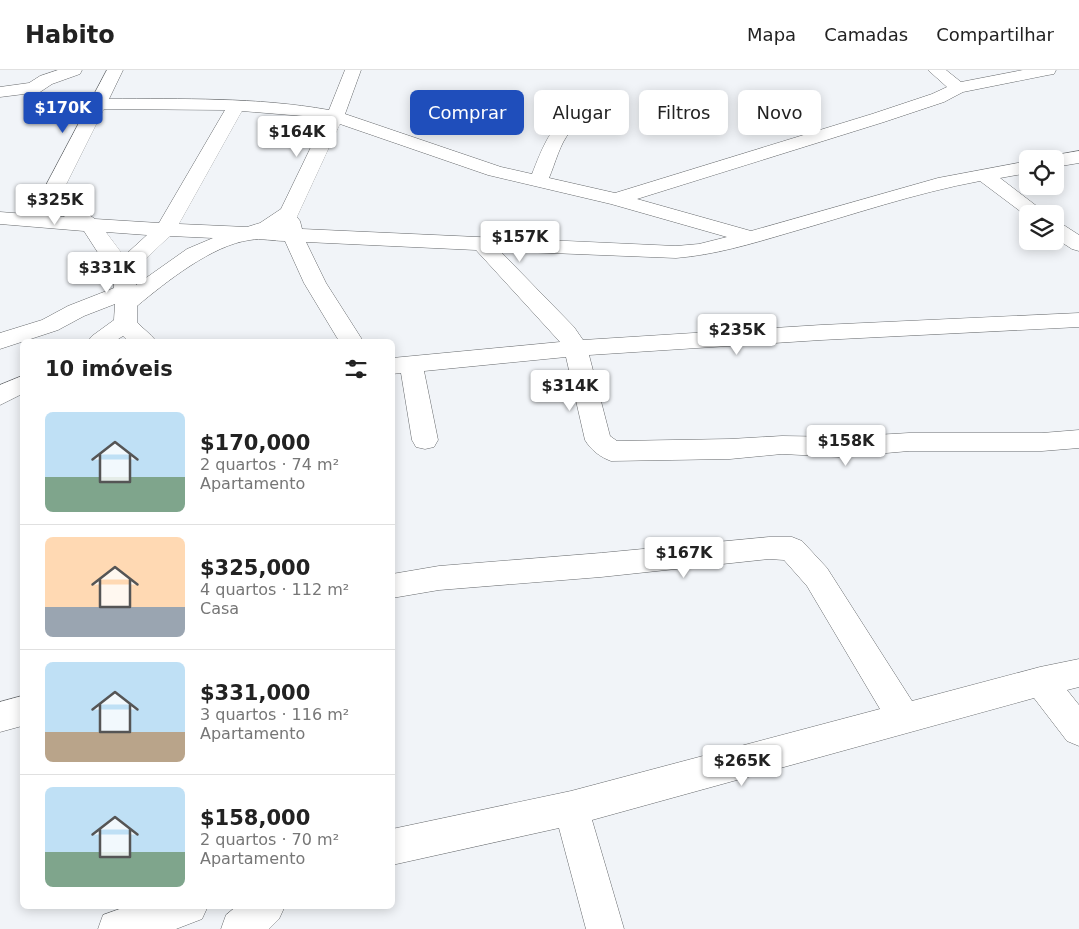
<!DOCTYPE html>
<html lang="pt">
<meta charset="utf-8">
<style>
body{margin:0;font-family:"DejaVu Sans",sans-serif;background:#f2f2f2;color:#222;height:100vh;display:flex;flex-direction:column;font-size:19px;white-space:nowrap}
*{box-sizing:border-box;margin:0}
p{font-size:16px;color:#767676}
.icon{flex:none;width:28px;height:28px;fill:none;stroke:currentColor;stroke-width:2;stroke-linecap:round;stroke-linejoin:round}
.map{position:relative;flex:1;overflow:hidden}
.details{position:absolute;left:20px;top:269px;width:375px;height:570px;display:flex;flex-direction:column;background:#fff;border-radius:8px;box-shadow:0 2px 12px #0003}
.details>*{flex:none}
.guide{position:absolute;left:410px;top:20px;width:475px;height:45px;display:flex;gap:10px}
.controls{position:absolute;left:1019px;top:80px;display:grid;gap:10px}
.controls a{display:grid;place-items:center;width:45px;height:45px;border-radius:8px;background:#fff;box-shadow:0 2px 12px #0003;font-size:25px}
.price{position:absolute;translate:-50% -42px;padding:0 11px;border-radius:5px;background:#fff;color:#222;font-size:16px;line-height:32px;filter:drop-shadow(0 1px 2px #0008)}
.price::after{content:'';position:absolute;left:50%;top:30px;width:15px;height:11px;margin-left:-8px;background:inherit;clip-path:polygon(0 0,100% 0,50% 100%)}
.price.active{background:#1f4ebb;color:#fff}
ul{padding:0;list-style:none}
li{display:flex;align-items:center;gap:15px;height:125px;padding:0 25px}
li+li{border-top:1px solid #e0e0e0}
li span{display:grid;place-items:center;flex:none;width:140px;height:100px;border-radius:8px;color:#555}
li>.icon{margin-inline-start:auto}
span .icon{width:60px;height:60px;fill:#fffc;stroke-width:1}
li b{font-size:21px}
h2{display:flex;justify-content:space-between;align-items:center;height:60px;padding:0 25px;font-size:21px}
.tag{padding:0 18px;border-radius:8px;background:#fff;box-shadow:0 2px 12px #0003;font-size:18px;line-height:45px}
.tag.active{background:#1f4ebb;color:#fff}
header{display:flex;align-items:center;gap:30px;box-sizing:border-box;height:70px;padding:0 25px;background:#fff;border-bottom:1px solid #e0e0e0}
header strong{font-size:24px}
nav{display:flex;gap:28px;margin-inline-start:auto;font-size:18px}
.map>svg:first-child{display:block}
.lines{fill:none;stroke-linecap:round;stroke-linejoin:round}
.minor-casing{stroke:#66696c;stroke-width:1}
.minor{fill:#fff;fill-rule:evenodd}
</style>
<header>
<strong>Habito</strong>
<nav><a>Mapa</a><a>Camadas</a><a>Compartilhar</a></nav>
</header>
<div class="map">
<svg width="1079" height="859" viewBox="0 0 1079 859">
<rect width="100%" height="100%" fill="#f1f4f8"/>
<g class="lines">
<defs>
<path id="minor" d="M58,0H82L80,4L52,14L40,22L0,27V17L29,13L40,6Z
M107,0H123L109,29C182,29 256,27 329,40L345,0H361L345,44L501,97L532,104C541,82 556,36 587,44L590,48C585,55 576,56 570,62C560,73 555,94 549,108L615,123L872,44L932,24L947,17L928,0H946L961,12L1023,0H1056L1054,4L1048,5L963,22L944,32L884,52L637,129L751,161L938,108L1028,91V103L1000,108L1047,144H1028V147L980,111C915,123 852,145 788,163C751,174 714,185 676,188L500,181L574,257L583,270L821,255L1079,243V257L821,270L589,285L610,366L617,371L730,369L782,366L841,367L909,363H1042L1079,360V378L1042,381H909L841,387L782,384L730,389L611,391C600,387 591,380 585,370L566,287L424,301L438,370L434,377L425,379L416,377L412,370L401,303L392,304V288L560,272L476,180L306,172L326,213L363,271H339L304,213L285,171C274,171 261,168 250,170C212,175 166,212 137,236V252C143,259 151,264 156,271H128L123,266L115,271H88L92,266L114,250L115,234L84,246L58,260L0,279V263L42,250L68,236L114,218L113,199L104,192L84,161L0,154V142L65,147L50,136L43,121ZM104,39L225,40L159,153L95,149L66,129L63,121ZM242,41L303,46L324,50L281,139L260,153L247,157L179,154ZM340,54L488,105L611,134L727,167L699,174L676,176L302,159L300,151L297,147ZM106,162L147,165L124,186ZM170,166L213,168L187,179L136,215L135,199Z
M1079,81V93L1055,97V89H1047L1055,85Z
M1055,152L1062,154L1079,165V181L1072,179L1055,168Z
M22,306V324L0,335V315Z
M769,467H792L802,471L827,498L912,631L1040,597L1079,589V617L1067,620L1079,635V676L1067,671L1034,628L592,750L624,859H586L559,758L392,795V759L571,721L880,639L807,516L784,490L769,489L601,507L439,520L392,528V504L439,496L601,483Z
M22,626V656L0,662V632Z
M128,836H208L202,849L176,859H98L103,845Z
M237,836H285L279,849L269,859H221L226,845Z"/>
</defs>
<use href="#minor" class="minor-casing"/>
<use href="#minor" class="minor"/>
</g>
</svg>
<div class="controls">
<a><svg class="icon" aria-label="locate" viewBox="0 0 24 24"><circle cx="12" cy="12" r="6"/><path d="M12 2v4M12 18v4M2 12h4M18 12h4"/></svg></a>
<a><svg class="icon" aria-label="layers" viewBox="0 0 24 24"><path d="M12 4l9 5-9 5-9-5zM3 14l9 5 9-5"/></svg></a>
</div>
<b class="price active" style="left:63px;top:64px">$170K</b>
<b class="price" style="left:297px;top:88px">$164K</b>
<b class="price" style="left:55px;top:156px">$325K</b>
<b class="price" style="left:520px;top:193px">$157K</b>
<b class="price" style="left:107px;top:224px">$331K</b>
<b class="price" style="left:737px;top:286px">$235K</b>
<b class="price" style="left:570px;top:342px">$314K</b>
<b class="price" style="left:846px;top:397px">$158K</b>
<b class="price" style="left:684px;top:509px">$167K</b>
<b class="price" style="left:742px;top:717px">$265K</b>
<div class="guide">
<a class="tag active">Comprar</a>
<a class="tag">Alugar</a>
<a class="tag">Filtros</a>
<a class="tag">Novo</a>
</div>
<section class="details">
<h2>10 imóveis<svg class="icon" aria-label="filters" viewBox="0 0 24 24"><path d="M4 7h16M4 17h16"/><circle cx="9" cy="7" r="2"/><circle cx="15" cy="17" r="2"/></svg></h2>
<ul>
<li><span style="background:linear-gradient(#bfe0f5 65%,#7fa58c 0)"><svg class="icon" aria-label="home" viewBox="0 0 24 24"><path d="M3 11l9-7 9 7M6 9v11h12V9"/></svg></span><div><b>$170,000</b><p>2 quartos · 74 m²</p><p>Apartamento</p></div></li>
<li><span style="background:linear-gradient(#ffd9b3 70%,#9aa5b1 0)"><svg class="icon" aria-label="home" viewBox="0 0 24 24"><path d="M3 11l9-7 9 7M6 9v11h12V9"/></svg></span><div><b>$325,000</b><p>4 quartos · 112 m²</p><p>Casa</p></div></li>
<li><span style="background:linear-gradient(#bfe0f5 70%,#b9a48a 0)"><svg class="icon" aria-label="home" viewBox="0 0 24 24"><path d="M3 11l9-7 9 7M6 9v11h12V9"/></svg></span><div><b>$331,000</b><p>3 quartos · 116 m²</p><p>Apartamento</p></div></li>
<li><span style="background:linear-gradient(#bfe0f5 65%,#7fa58c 0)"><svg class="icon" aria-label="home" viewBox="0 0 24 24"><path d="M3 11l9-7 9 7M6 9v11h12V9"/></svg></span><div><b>$158,000</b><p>2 quartos · 70 m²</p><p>Apartamento</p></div></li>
</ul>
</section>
</div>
